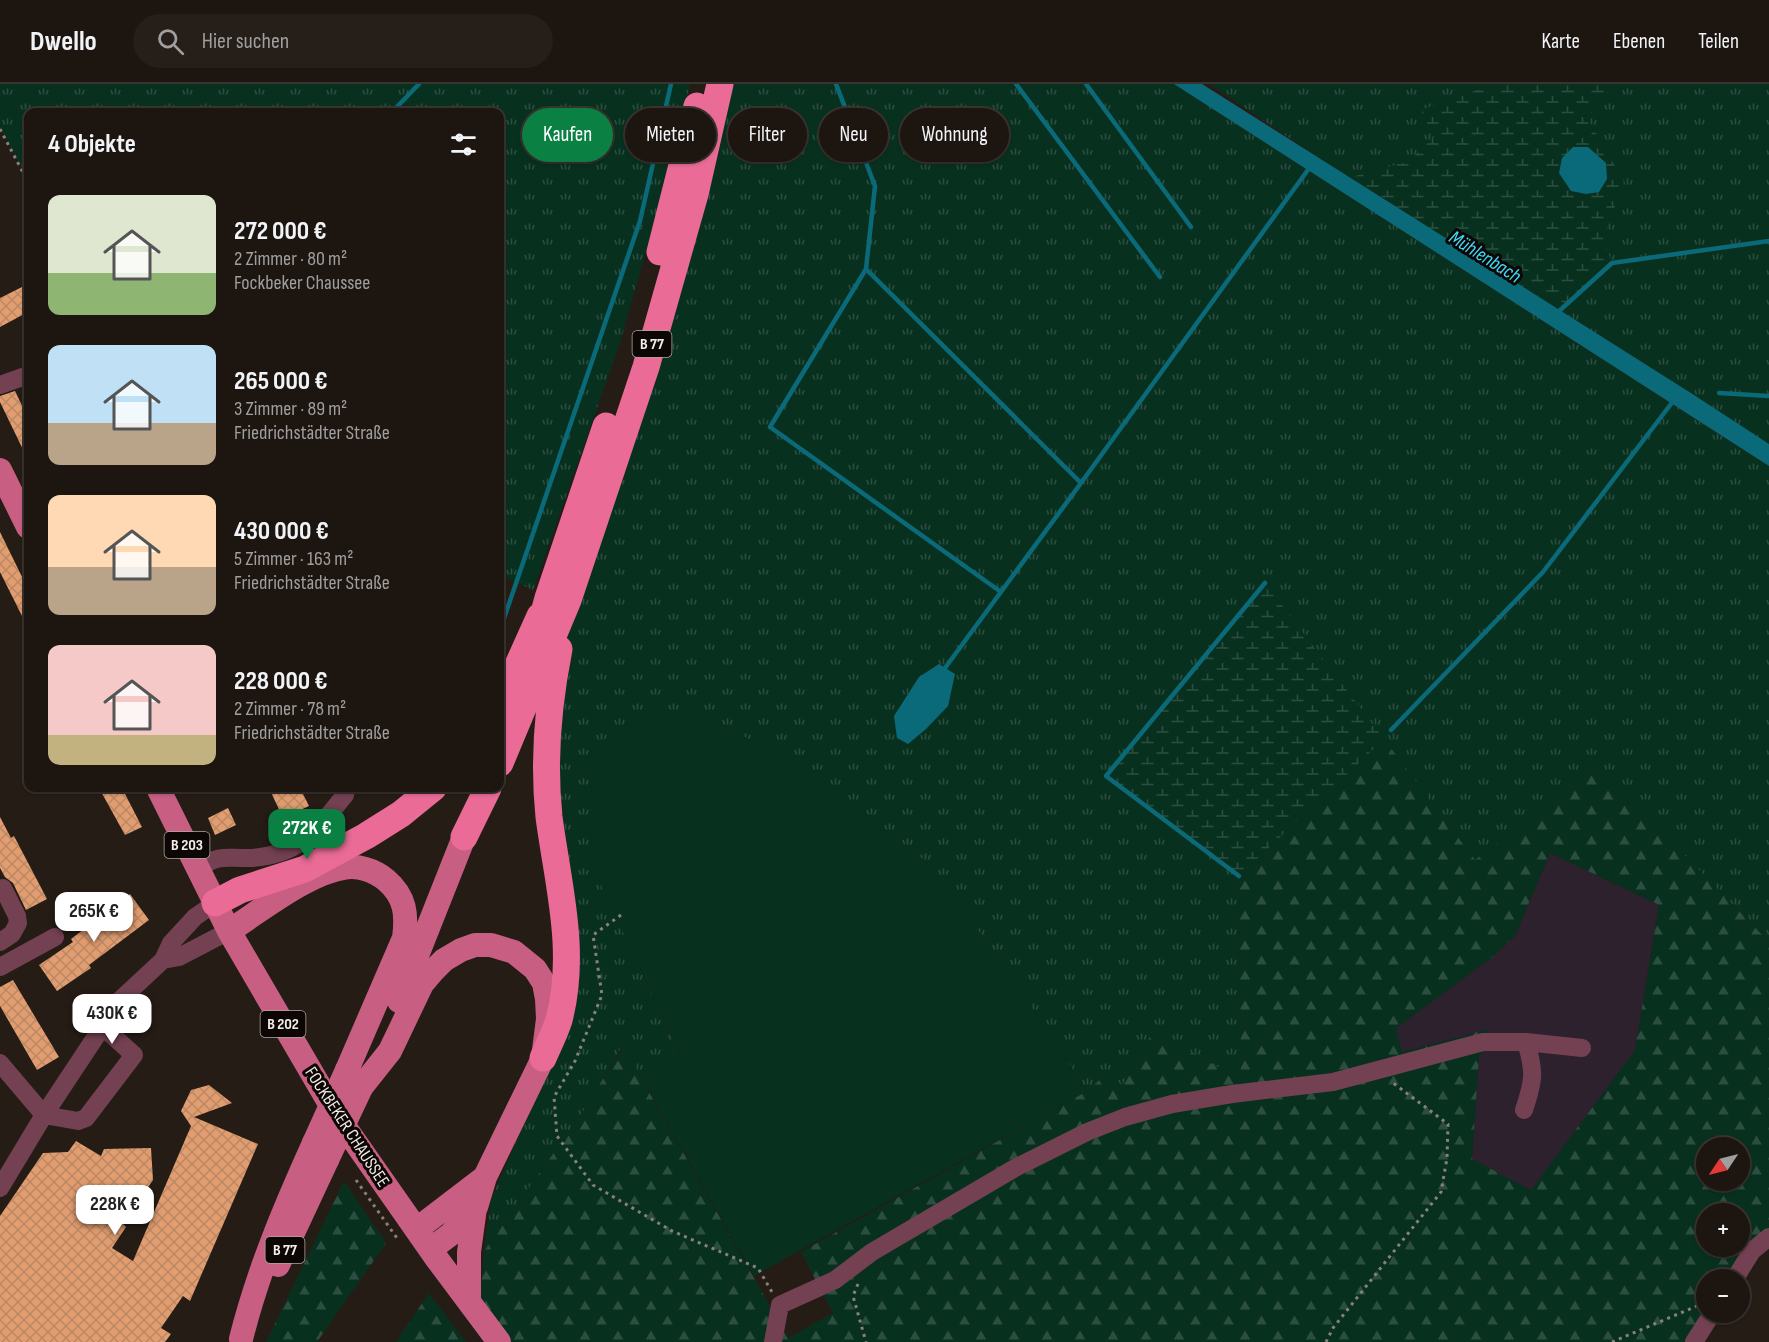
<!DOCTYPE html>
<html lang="de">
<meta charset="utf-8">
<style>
body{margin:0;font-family:"Sofia Sans Condensed",sans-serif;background:#251e19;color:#f1f3f6;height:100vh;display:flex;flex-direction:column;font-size:22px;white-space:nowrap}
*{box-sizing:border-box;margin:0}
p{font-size:20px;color:#a09f9f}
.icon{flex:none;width:33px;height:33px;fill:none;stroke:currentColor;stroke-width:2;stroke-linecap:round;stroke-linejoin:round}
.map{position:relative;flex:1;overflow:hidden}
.side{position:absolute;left:24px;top:24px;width:480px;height:684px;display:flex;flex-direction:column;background:#1c1510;border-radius:12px;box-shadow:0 2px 4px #0004,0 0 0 2px #3a3430}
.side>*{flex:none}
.top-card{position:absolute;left:522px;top:24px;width:570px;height:54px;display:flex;gap:12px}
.needle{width:39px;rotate:235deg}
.fabs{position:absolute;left:1696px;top:1053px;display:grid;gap:12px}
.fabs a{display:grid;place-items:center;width:54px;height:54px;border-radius:50%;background:#1c1510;box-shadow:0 2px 4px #0004,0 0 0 2px #3a3430;font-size:30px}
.price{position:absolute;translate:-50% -51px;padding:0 14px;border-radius:12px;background:#fff;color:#222;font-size:20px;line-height:39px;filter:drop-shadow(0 2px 3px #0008)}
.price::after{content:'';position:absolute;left:50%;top:36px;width:18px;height:14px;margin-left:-9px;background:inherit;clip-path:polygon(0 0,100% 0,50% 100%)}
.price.current{background:#0b8043;color:#fff}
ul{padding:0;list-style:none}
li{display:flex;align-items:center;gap:18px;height:150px;padding:0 24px}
li span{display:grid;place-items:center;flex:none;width:168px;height:120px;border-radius:12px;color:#555}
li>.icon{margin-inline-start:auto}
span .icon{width:72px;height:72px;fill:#fffc;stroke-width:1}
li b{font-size:26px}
h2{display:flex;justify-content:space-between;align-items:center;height:72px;padding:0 24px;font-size:26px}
.tag{padding:0 21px;border-radius:27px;background:#1c1510;box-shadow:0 2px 4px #0004,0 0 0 2px #3a3430;font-size:21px;line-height:54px}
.tag.current{background:#0b8043;color:#fff}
header{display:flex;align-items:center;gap:36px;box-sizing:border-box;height:84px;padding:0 30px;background:#1c1510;border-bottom:2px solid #3a3430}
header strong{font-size:28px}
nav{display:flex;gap:33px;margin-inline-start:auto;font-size:21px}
.search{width:420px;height:54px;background:#251e19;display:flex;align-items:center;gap:15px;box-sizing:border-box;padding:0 21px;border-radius:33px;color:#a09f9f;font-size:22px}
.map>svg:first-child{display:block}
.industrial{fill:#2d212e}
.grass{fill:url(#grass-tufts)}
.forest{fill:url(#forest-firs);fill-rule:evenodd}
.wetland{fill:url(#wetland-marsh)}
.pitch{fill:#08301f}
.water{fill:#0b6a7a}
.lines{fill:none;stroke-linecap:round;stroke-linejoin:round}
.stream{stroke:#0b6a7a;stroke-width:4.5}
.building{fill:url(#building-cross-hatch)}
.path{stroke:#89807b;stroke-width:3;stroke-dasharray:3 4.5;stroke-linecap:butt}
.minor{stroke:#734151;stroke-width:18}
.major{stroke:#c85f83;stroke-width:24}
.highway{stroke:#e96b96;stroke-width:27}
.major-bridge{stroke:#c85f83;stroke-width:24}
.labels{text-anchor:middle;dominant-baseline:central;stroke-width:6;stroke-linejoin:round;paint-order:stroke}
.shield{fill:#0c0705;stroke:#aea7a3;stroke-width:1.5}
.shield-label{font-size:16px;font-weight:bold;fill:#f3ece7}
.street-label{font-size:18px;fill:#f3ece7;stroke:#0c0705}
.water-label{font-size:20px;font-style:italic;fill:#3ddcfa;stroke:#0c0705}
</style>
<header>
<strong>Dwello</strong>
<div class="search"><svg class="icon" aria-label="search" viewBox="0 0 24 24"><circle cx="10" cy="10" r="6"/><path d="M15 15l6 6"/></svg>Hier suchen</div>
<nav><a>Karte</a><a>Ebenen</a><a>Teilen</a></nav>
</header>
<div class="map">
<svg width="1769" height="1258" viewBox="0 0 1769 1258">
<defs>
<pattern id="grass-tufts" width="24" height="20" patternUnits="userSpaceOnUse" patternTransform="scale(1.5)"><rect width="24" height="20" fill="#08301f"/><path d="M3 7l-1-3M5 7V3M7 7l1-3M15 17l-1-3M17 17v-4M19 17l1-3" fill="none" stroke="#2c4e40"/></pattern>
<pattern id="forest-firs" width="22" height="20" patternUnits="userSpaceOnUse" patternTransform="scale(1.5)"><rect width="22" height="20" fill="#08301f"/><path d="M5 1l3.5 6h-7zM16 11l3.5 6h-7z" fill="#2c4e40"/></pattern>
<pattern id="wetland-marsh" width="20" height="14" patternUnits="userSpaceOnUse" patternTransform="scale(1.5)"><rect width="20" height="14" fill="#08301f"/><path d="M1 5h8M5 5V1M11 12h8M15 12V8" fill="none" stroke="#2c4e40"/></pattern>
<pattern id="building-cross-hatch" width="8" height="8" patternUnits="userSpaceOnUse" patternTransform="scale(1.5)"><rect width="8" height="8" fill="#e19d6f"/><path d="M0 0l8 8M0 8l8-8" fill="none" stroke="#bb8864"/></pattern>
</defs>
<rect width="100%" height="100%" fill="#261c16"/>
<path class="industrial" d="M1550,769L1659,821L1635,966L1531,1107L1472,1075L1479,972L1484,966L1402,968L1396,944L1490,875L1515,852Z"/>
<path class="grass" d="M0,0H690L682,40L620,259L533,506L500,491V28H28V94L0,44Z
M726,0H1174L1769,382V858L1600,684L1475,776L1239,792L1241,997L1122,1003L1110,987L1087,1007L997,871L924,776L816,691L709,634L589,666L597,792L681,972L645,1000L622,962L582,1029L484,1167L491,1116L545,990L561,948L553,708L557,615L573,525Z
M1209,0H1769V360L1349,94Z"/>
<path class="forest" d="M1384,655L1475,776L1600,684L1769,858V1149L1729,1195L1707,1196V1228L1689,1258H512L480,1218L484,1167L582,1029L623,962L788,1254L833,1229L801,1168L1087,1007L1110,987L1122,1002L1153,947L1241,996L1239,792ZM1550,769L1659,821L1635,966L1531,1106L1472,1075L1479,972L1484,966L1489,945L1402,968L1396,944L1490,875L1515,852ZM1707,1064H1740V1096H1707ZM1707,1130H1740V1162H1707Z
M344,1097L386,1159L317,1258H266Z
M429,1209L466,1258H396Z"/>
<path class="wetland" d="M1494,0H1609L1588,35L1624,98L1603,155L1612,179L1560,226L1349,94L1409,77L1434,53L1421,26Z
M1265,499L1384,655L1239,792L1106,692Z"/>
<path class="pitch" d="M646,626L709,634L816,691L924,776L997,871L1087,1007L754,1192L645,1000L681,971L597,792L589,666Z"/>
<path class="water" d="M1174,0H1202L1694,311L1769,360V382Z
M1573,63H1588L1606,79L1607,95L1599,108L1586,110L1571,107L1559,89L1562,74Z
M939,580L955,590L948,622L926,645L908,660L897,654L894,632L919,593Z"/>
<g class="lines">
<path class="stream" d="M836,0L875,102L866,185L770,343L1001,508
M1016,0L1160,193
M1086,0L1191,143
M392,28L419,0
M866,185L1081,399
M1557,229L1612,179L1769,157
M1719,309L1769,312
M500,546L640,137L671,0
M945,584L1081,399L1310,83
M1391,646L1543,488L1674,316
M1239,792L1106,692L1265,499"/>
</g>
<path class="building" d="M28,200V228L0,243V214Z
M15,307L28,334V376L0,318V312Z
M0,448L28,505V544L0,488Z
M99,704H122L142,743L125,751Z
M269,704H300L309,722L283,734Z
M228,724L236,741L215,751L208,734Z
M0,733L11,754L14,752L47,815L26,826L13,799L5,793L0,784Z
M130,810L149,836L89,881L91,884L57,907L39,881L73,858L71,855Z
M13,896L59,973L37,986L0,922V903Z
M209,1001L232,1019L194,1033L258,1060L190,1217L183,1212L161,1244L171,1250L165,1258H0V1132L43,1069L68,1068L76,1057L101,1072L104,1065L151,1064L153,1096L123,1140L126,1143L112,1164L133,1177L191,1042L181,1027L191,1006Z"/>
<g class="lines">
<path class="path" d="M0,45L28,98
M621,831L593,851L602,911L575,977L554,1013L557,1052L593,1101L672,1147L758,1184L772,1208
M356,1096L399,1157
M858,1200L853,1212L866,1258
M1326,1258L1333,1244L1441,1108L1447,1074L1448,1040L1393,999
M1612,1258L1697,1222"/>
<path class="minor" d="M0,301L28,291
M199,784C222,769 227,775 252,774C302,770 316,746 345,711L342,704
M0,858L12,850L18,839L17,832L3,804
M163,876L179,873L229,847
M0,883L55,853
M1526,958L1582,964
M0,979L44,1031
M44,1031L78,1037L86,1034L134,971L103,943
M0,1104L44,1031L120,916L163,876L171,859L195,833L215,819
M1734,1196L1752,1167L1769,1153
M773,1258L780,1221L835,1196L872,1168L1015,1084L1087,1048L1125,1033L1172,1020L1232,1010L1333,998L1483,958H1526C1535,988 1534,996 1524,1026
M1694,1258L1713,1228"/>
<path class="major" d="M0,386L28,443
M158,704L229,847L337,1032L437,1175L499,1258
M229,847C259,828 308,789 343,784C358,781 374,786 386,796C406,813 407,831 404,854L347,986
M399,917L464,753
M363,1001L390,967L422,900L433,887L444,876L461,866L475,861H491L514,868L535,885L544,899L547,915L548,935L543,974L485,1093L476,1123L451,1150L431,1165
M417,1145L485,1093
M278,1181L327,1076
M469,1217V1168L475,1124
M241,1255C258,1187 285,1123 314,1059"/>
<path class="highway" d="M660,168L697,22
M538,550L548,514L606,342
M500,621L540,532
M500,679L568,516L646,283L695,110L720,0
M464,753L488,704
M215,819L240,806L305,785L366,752L401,730L433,704
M543,974C548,962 555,949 559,936C577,867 558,801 549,733C543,676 548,620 559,565"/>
<path class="major-bridge" d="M314,1059L347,986
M327,1076L361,1004"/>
</g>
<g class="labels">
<g class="shield">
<rect x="632.5" y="247" width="39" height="26" rx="4.5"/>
<rect x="164.5" y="748" width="45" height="26" rx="4.5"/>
<rect x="260.5" y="927" width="45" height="26" rx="4.5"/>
<rect x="265.5" y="1153" width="39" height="26" rx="4.5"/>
</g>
<g class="shield-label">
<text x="652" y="260">B 77</text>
<text x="187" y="761">B 203</text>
<text x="283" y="940">B 202</text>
<text x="285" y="1166">B 77</text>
</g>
<g class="street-label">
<text transform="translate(347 1043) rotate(57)">FOCKBEKER CHAUSSEE</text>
</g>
<g class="water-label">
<text transform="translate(1485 173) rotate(32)">Mühlenbach</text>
</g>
</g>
</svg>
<div class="fabs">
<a><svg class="needle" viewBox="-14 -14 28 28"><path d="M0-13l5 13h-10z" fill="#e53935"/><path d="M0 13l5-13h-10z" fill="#a09f9f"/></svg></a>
<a>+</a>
<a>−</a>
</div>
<b class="price current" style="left:307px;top:776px">272K €</b>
<b class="price" style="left:94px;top:859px">265K €</b>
<b class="price" style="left:112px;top:961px">430K €</b>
<b class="price" style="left:115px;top:1152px">228K €</b>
<div class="top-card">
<a class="tag current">Kaufen</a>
<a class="tag">Mieten</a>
<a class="tag">Filter</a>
<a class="tag">Neu</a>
<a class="tag">Wohnung</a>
</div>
<section class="side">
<h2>4 Objekte<svg class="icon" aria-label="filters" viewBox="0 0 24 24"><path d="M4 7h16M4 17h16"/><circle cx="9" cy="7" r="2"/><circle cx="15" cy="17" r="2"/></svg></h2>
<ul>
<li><span style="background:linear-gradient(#dfe7d0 65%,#8fb573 0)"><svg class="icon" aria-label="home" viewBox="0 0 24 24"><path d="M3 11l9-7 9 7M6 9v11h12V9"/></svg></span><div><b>272 000 €</b><p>2 Zimmer · 80 m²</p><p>Fockbeker Chaussee</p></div></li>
<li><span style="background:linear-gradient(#bfe0f5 65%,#b9a48a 0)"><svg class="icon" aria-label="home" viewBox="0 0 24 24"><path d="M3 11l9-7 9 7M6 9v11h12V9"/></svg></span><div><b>265 000 €</b><p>3 Zimmer · 89 m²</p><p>Friedrichstädter Straße</p></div></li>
<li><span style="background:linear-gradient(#ffd9b3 60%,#b9a48a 0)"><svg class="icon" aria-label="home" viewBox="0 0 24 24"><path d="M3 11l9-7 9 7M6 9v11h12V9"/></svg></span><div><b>430 000 €</b><p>5 Zimmer · 163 m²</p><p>Friedrichstädter Straße</p></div></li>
<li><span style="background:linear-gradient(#f6c9c9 75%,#c2b280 0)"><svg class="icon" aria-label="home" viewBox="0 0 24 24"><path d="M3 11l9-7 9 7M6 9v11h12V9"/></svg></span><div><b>228 000 €</b><p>2 Zimmer · 78 m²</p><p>Friedrichstädter Straße</p></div></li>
</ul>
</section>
</div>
